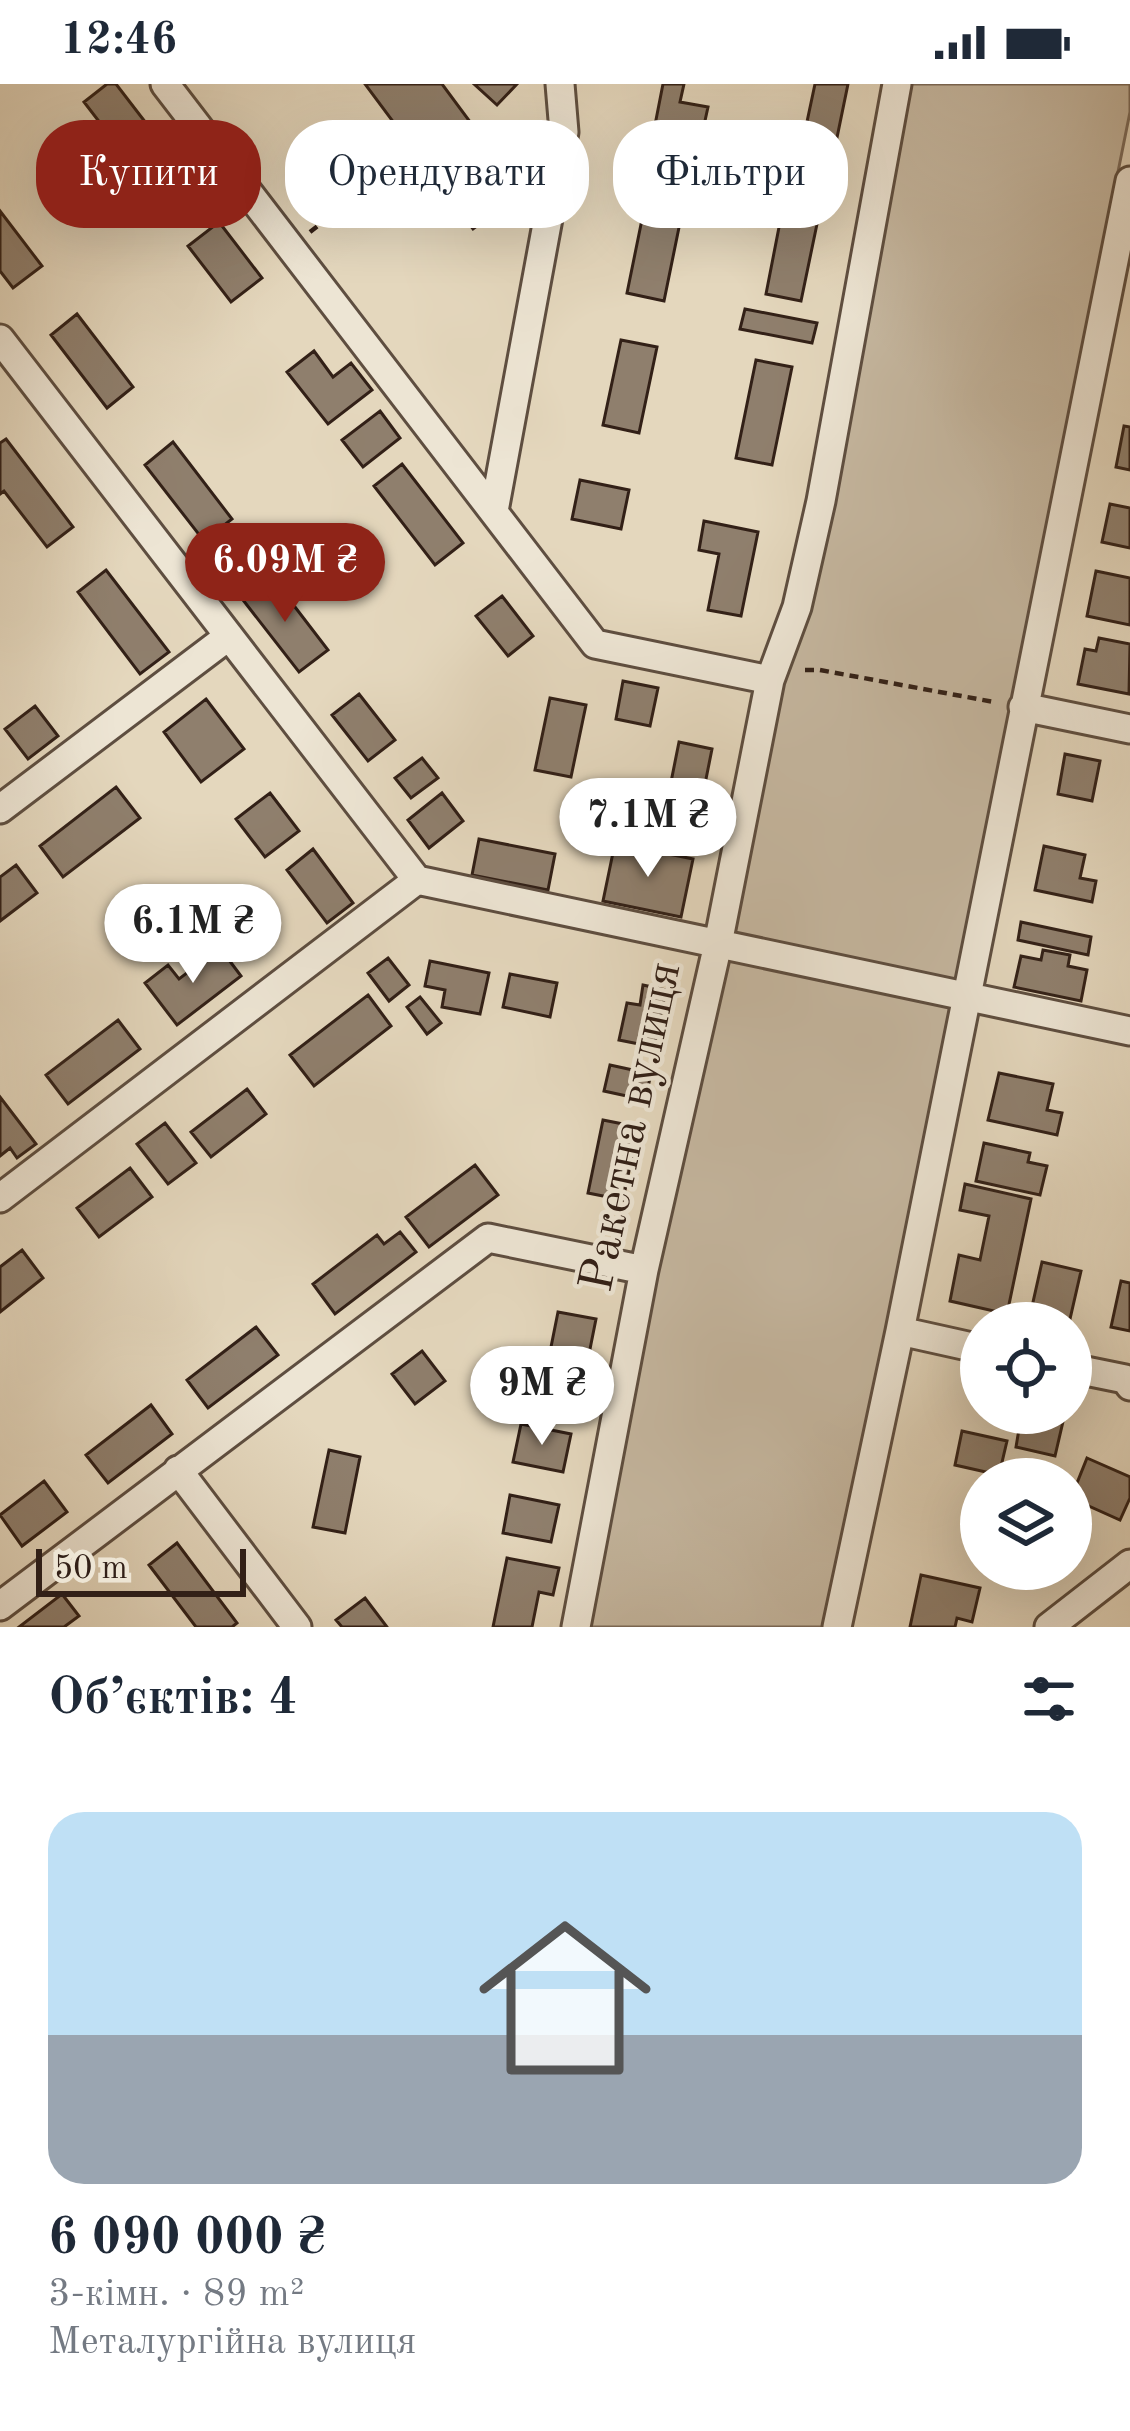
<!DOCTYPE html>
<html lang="uk">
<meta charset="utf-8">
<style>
body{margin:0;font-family:"Old Standard TT",serif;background:#f6f6f7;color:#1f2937;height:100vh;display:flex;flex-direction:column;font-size:45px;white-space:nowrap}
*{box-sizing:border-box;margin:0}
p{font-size:39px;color:#747a83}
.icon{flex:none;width:66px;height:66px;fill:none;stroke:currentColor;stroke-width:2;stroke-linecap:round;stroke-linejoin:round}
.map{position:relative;height:1543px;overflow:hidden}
.side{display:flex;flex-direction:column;background:#fff;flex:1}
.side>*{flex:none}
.hud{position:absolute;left:36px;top:36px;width:1059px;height:108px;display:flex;gap:24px}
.fabs{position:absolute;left:960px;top:1218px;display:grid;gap:24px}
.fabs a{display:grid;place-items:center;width:132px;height:132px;border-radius:50%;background:#fff;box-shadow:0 12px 48px #0002;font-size:60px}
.scale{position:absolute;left:36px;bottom:30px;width:210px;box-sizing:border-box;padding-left:12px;border:6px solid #322017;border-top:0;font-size:33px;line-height:42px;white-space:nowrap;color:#322017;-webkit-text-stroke:9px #ede5d4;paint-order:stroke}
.price{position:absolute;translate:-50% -102px;padding:0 27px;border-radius:42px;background:#fff;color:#222;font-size:39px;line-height:78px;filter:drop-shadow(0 3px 6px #0008)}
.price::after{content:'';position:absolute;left:50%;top:72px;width:36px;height:27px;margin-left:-18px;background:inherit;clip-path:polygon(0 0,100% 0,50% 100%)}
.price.active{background:#8f2418;color:#fff}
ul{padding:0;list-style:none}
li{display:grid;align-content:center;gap:24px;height:636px;padding:0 48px}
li+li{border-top:3px solid #e0e1e3}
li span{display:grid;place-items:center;height:372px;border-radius:36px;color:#555}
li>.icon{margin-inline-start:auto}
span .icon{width:216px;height:216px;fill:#fffc;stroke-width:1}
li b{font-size:51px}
h2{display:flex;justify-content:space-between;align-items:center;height:144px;padding:0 48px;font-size:51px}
.tag{padding:0 42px;border-radius:48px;background:#fff;box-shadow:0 12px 48px #0002;font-size:42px;line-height:108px}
.tag.active{background:#8f2418;color:#fff}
.status{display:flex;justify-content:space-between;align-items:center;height:84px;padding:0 60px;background:#fff;direction:ltr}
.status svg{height:33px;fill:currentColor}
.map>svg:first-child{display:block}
.green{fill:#c6b8a1;stroke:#7c6c5c;stroke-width:3}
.building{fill:#8f7f6d;stroke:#322017;stroke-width:3}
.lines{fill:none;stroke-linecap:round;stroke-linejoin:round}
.minor-casing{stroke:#5e4e40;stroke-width:33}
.path{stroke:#322017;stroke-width:4.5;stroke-dasharray:9 6;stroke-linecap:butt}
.minor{stroke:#ede5d4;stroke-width:27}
.labels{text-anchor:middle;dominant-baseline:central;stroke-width:9;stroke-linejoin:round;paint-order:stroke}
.street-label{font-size:48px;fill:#322017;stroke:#ede5d4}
</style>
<div class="status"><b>12:46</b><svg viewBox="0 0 49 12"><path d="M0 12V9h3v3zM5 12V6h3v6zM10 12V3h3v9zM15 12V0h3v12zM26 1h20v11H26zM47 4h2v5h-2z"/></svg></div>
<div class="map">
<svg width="1130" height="1543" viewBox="0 0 1130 1543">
<rect width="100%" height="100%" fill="#e4d7bd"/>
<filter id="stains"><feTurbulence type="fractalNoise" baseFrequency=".00167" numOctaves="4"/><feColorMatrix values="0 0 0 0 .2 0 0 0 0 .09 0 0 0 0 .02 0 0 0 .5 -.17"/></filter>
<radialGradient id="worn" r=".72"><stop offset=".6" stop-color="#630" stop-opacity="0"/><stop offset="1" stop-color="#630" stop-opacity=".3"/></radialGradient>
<path class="green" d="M908,0H1130V28L826,1543H585L653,1182Z"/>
<path class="building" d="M107,0H116L166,65L137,87L84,18Z
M365,0H442L522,108L473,145Z
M474,0H517L497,21Z
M663,0H684L680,18L708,23L701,55L654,46Z
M815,0H848L833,73L801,66Z
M168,71L184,91L198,80L211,98L166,133L137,95Z
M648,106L685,114L664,217L627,209Z
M0,127L42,182L13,204L0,187Z
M781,133L817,140L801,217L766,210Z
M219,138L262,194L231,218L188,162Z
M745,225L817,239L812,259L740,245Z
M77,230L133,303L107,324L51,251Z
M621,256L657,263L639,349L603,341Z
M314,267L333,293L351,279L372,306L328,340L287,288Z
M756,276L792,283L772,381L736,374Z
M380,327L400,354L363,383L342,356Z
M1124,342L1130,343V386L1116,383Z
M6,355L73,443L47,463L4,407L0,410V359Z
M173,358L232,435L204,457L145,381Z
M402,380L463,459L435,481L374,402Z
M580,396L629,406L621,445L572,435Z
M1110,420L1130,424V464L1102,458Z
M704,437L758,448L741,532L708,526L719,470L699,466Z
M241,444L257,464L224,490L208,469Z
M106,486L169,568L140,590L78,508Z
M1096,487L1130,494V541L1087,532Z
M272,493L328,566L299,588L243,516Z
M502,512L533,552L508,572L476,532Z
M1099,554L1130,560L1129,610L1078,600L1085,565L1096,567Z
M623,597L658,604L650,642L616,635Z
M359,610L395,656L368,677L332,631Z
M550,614L586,621L571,693L535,686Z
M206,615L244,665L201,698L164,648Z
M35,622L58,652L28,675L5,645Z
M679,658L712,665L698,735L665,728Z
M1065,670L1100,677L1092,717L1058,710Z
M422,674L438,694L411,714L395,694Z
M116,703L140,734L63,793L40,762Z
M270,709L299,747L265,773L236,735Z
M442,709L463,737L429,764L408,736Z
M479,755L555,770L548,806L472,791Z
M615,759L693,775L681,833L603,817Z
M1044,762L1085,771L1080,794L1096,797L1092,818L1035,806Z
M313,765L353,819L327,839L287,786Z
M16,781L37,809L0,837V793Z
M1021,838L1091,853L1088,871L1018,856Z
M220,864L241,892L177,941L145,899L168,881L179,895Z
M1043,866L1070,871L1068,882L1087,886L1081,917L1014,903L1021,872L1041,876Z
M388,874L409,901L389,917L368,889Z
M430,877L489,889L480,930L442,923L445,906L425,902Z
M510,890L557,899L550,933L503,923Z
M643,901L666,906L654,963L619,956L627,919L640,921Z
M368,911L391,942L314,1002L290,971Z
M420,913L441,939L427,950L407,923Z
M118,936L140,965L68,1020L46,991Z
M610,981L651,990L645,1016L604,1007Z
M999,989L1053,1000L1047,1026L1062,1029L1057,1051L988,1036Z
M247,1005L266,1030L211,1073L191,1048Z
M0,1013L36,1060L17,1074L10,1064L0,1072Z
M603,1036L638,1043L623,1116L588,1109Z
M165,1039L196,1079L168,1100L137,1060Z
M984,1059L1030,1069L1028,1078L1047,1082L1040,1111L976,1097Z
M475,1081L498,1111L429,1163L406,1133Z
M130,1084L152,1113L99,1153L77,1124Z
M965,1100L1031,1115L1007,1230L950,1217L959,1171L980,1176L989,1132L960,1126Z
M400,1148L416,1168L335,1230L313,1200L377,1151L384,1160Z
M22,1166L43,1194L0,1228V1183Z
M1042,1178L1081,1187L1070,1235L1031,1227Z
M1121,1197L1130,1199V1247L1111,1243Z
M558,1228L596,1235L579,1320L541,1313Z
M256,1243L278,1271L208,1324L187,1296Z
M422,1267L445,1297L415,1320L392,1290Z
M151,1321L172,1350L108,1399L86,1371Z
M1007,1329H1065L1055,1372L1016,1363L1019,1345L1004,1342Z
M521,1340L571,1350L563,1388L513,1378Z
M962,1347L1007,1357L999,1391L955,1381Z
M329,1366L360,1373L345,1449L313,1443Z
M1087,1374L1130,1393V1414L1120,1436L1071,1414Z
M44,1397L67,1428L22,1462L0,1431Z
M510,1411L559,1421L551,1458L503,1449Z
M177,1459L237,1539L232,1543H196L149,1481Z
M507,1474L559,1484L553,1511L539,1508L532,1543H493Z
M921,1491L980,1504L972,1538L957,1534L955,1543H910Z
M62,1510L79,1532L64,1543H19Z
M365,1514L387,1543H342L336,1536Z"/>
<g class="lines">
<defs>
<path id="minor" d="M165,0L595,560L770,596
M0,255L417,796L1130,947
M494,427L564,48L560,0
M1023,623L1130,645
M0,725L229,552
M0,1114L417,796
M900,1247L981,1265
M1071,1284L1125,1295L1130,1302
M178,1386L297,1543
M0,1522L488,1154L644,1186
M576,1543L644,1186L718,860L770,596L797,523L821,417L897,0
M837,1543L900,1247L1130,97
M1049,1543L1130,1480"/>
</defs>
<use href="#minor" class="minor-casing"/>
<path class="path" d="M310,148L357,111
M805,586H820L994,618"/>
<use href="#minor" class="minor"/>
</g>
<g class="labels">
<g class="street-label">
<text transform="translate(632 1043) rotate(-78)">Ракетна вулиця</text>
</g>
</g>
<rect width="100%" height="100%" filter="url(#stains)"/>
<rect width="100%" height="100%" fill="url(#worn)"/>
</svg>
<div class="fabs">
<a><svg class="icon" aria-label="locate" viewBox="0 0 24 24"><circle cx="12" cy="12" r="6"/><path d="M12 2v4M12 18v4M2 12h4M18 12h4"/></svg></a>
<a><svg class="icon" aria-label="layers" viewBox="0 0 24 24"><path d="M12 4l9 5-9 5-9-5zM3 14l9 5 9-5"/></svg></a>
</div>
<div class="scale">50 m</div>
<b class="price active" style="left:285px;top:541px">6.09M ₴</b>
<b class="price" style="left:648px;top:796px">7.1M ₴</b>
<b class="price" style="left:193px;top:902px">6.1M ₴</b>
<b class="price" style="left:542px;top:1364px">9M ₴</b>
<div class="hud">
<a class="tag active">Купити</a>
<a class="tag">Орендувати</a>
<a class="tag">Фільтри</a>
</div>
</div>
<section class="side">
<h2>Об’єктів: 4<svg class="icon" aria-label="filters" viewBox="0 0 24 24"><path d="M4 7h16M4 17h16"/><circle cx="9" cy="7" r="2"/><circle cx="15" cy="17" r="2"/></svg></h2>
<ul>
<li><span style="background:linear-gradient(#bfe0f5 60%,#9aa5b1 0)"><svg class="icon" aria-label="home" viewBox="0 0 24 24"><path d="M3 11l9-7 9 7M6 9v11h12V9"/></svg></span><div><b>6 090 000 ₴</b><p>3-кімн. · 89 m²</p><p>Металургійна вулиця</p></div></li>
</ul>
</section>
